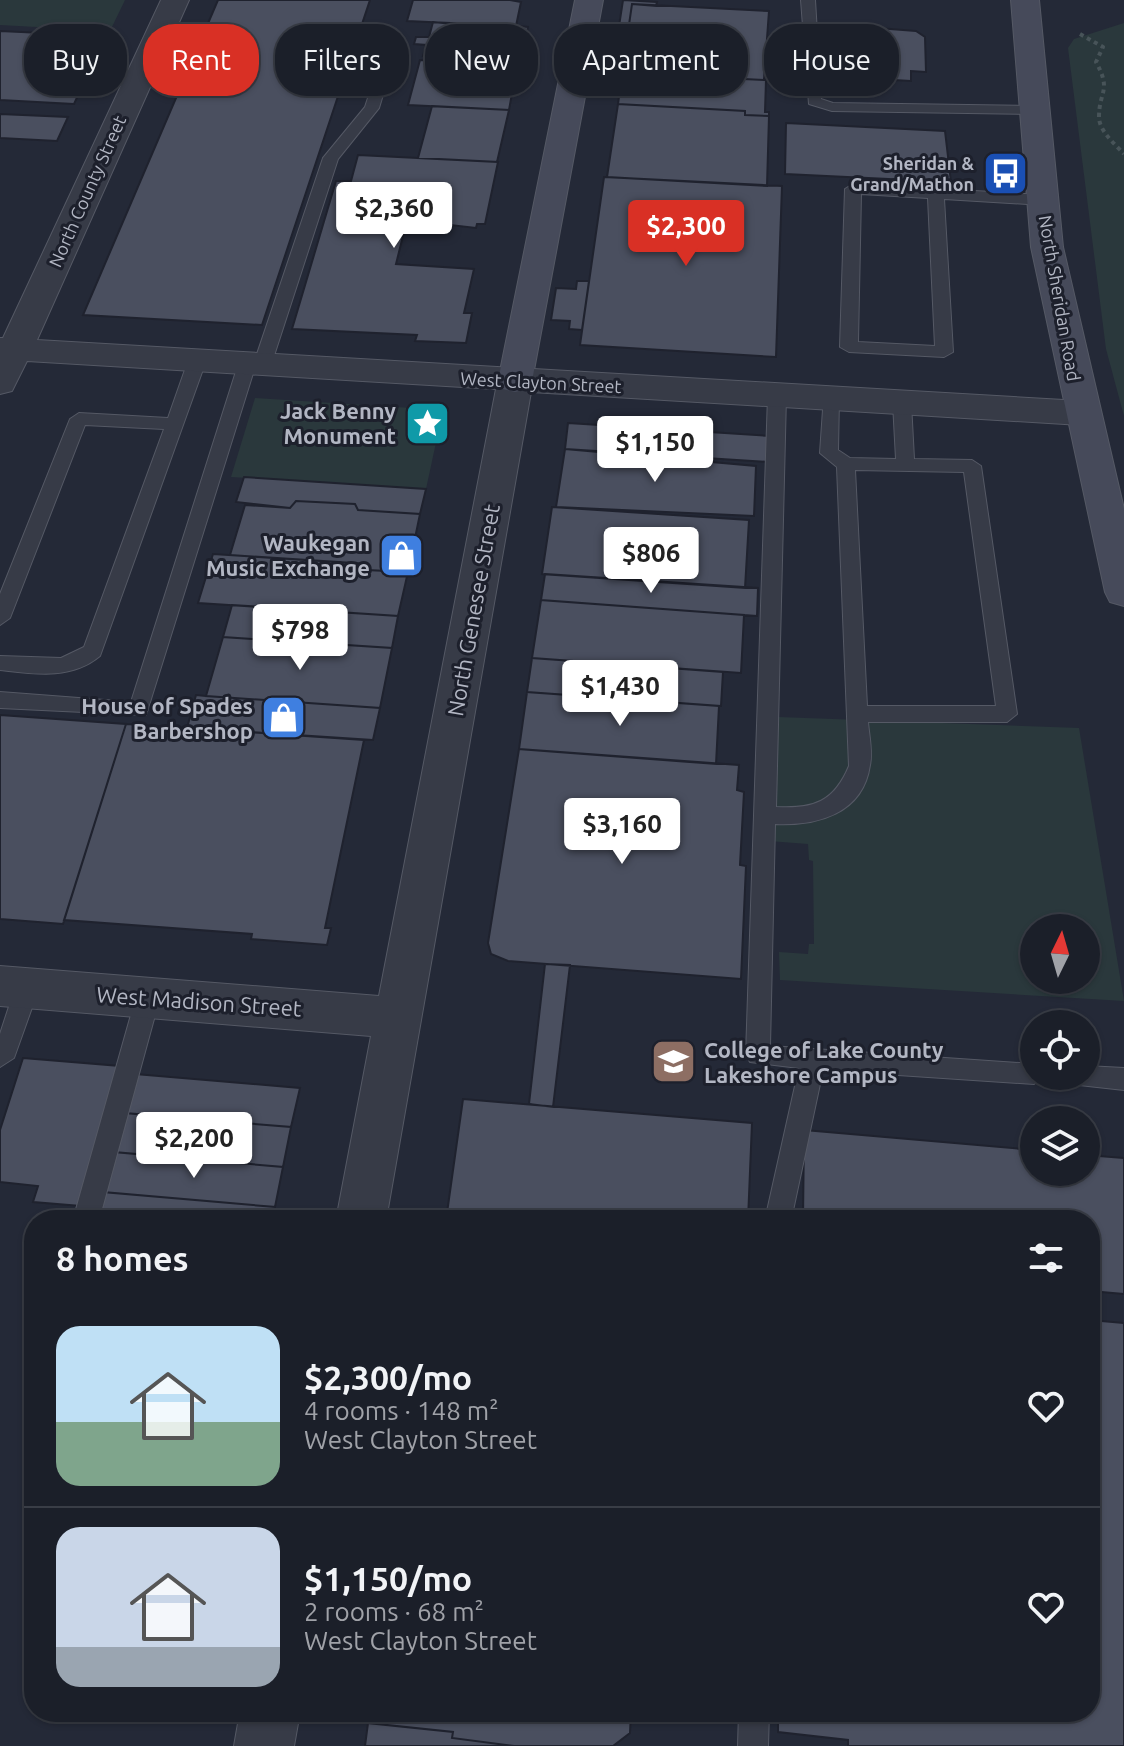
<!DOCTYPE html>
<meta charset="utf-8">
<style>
body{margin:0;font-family:Ubuntu,sans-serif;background:#282c35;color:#f1f3f6;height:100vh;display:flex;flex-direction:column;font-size:30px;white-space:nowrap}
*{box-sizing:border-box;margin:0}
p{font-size:26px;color:#a0a2a8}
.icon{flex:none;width:44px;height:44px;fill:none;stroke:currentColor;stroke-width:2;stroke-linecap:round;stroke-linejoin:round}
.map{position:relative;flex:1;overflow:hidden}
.side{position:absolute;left:24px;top:1210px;width:1076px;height:512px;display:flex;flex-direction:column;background:#1b1f29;border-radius:32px;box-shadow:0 2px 6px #0004,0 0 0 2px #393d46}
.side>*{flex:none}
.banner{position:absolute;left:24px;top:24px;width:1076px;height:72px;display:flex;gap:16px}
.needle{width:52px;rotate:5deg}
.tools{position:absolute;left:1020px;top:914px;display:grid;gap:16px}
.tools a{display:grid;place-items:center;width:80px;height:80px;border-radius:50%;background:#1b1f29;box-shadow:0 2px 6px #0004,0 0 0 2px #393d46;font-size:40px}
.price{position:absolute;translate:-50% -68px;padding:0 18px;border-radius:8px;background:#fff;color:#222;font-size:26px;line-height:52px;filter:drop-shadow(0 2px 4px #0008)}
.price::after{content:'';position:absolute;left:50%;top:48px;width:24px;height:18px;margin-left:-12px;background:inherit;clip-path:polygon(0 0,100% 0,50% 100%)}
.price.active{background:#d93025;color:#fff}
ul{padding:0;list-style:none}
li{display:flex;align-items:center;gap:24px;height:200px;padding:0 32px}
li+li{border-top:2px solid #393d46}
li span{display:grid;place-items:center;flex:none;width:224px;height:160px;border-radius:24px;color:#555}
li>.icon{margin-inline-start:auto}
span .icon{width:96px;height:96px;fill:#fffc;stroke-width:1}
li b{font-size:34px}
h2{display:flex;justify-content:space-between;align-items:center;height:96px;padding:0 32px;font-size:34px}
.tag{padding:0 28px;border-radius:32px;background:#1b1f29;box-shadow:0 2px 6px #0004,0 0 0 2px #393d46;font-size:28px;line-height:72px}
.tag.active{background:#d93025;color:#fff}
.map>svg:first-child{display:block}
.green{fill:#2a383c;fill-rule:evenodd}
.building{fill:#4a4f5f;stroke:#1f222e;stroke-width:2}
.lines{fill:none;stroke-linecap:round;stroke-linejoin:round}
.lane-casing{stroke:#555965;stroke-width:2}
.street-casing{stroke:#555965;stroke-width:2}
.secondary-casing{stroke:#555965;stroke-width:2}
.path{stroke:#485459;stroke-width:4;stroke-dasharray:4 4;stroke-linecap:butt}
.lane{fill:#373b47;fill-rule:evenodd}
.street{fill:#373b47;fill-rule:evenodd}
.secondary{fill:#464a5a;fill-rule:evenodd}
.labels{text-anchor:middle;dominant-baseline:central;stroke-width:6;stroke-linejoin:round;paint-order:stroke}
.far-poi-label{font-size:18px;font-weight:bold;fill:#b2b6c3;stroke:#1d202c;text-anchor:end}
.far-street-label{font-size:18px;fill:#b2b6c3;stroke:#1d202c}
.poi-label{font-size:22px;font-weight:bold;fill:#b2b6c3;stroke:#1d202c;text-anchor:end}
.street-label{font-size:22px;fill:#b2b6c3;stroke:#1d202c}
</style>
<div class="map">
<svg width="1124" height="1746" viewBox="0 0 1124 1746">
<rect width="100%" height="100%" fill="#242937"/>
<path class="green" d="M0,0H125L110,31L0,25Z
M1124,23V416L1106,349L1068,48L1074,39Z
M255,398L443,410L426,489L231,477Z
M778,717L1079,728L1124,1001L780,980L779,952L808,954L809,944H814L813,861L809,860L808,844L769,841L776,804ZM1034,928H1086V980H1034Z"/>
<path class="building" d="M218,0H370L262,325L83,315Z
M413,0H510L521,2L516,26L407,21Z
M623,0L657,2L656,6L632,4L622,73L612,72Z
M632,4L769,11L764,80L622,73Z
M433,22L503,29L504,25L528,27L521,61L496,60V56H423L426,45L414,44L416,37H429Z
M851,26L916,31L925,37L926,72L911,71V81L858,78L860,61L851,60Z
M0,31L106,36L74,104L0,100Z
M484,59L518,61L509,110L408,105L420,60L483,63Z
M622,73L766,80L765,112H769V116L745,115V111L618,104Z
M618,104L745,111V115L769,116L767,186L607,177Z
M432,106L509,110L497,162L418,158Z
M0,114L68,117L57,141L0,138Z
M786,123L945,131L951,182L785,174Z
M358,155L498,162L485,224H477L476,228L407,220L396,264L474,269L464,313H472L466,343L415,341L417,335L292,329L336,181H351Z
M604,177L782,186L776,357L580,345Z
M577,281H589L582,330L569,329L570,321L551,320L556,288L576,289Z
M568,423L770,436L769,462L565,449Z
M565,449L756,466L754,516L556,507Z
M244,477L426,489L420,514L358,510L355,504L296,501L290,508L236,502Z
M296,501L355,504L358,510L420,514L408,572L367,570L368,564L230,555L245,505L290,508Z
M552,507L749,520L745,588L542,574Z
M213,554L368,564L367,570L408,572L398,616L198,603Z
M545,574L758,588L757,616L541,600Z
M541,600L744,615L741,673L532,658Z
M232,605L398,616L392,648L223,637Z
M223,637L392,648L380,708L206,696Z
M532,658L723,672L721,706L527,692Z
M527,692L719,706L716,764L519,749Z
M196,695L206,696L380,708L373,740L187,728Z
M0,715L126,724L63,924L0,919Z
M126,724L364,740L325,928H331L327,945L251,939L252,934L64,920Z
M519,749L739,765L737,790L744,792L740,865L746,866L741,979L508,961L491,954L488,943Z
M545,964L570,965L553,1107L529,1104Z
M23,1058L120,1066L81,1206L33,1202L38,1186L0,1182V1130Z
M135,1074L300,1088L291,1127L125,1113Z
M463,1099L752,1123L748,1220H446Z
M125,1113L291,1127L283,1167L114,1152Z
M804,1130L1034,1150V1172H1086V1155L1124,1158V1294L1090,1291V1220H803Z
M114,1152L283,1167L275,1207L103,1192Z
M103,1192L275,1207L272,1220H96Z
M1090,1320L1124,1323V1746H848V1740L778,1732V1712H1090Z
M370,1712H631L630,1733L613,1746H514L452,1738L453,1732L368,1723Z
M368,1723L453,1732L452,1738L514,1746H365Z"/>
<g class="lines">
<defs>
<path id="lane" d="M801,0H815L821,99L833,103L1035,106L1042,110L1035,114L832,111L809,104Z
M382,55L394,58L379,108L338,159L271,365L262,370L255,367L146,715L0,708V692L131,702L238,365L247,360L254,363L323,158L365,107Z
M853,184L1043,195L1051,200L1043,205L944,199L953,352L944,357L849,352L840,347L845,189ZM861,194L928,198L935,346L858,342Z
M197,356L206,361L100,656C71,680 35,674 0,670V656L61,658L84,647L164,429L85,425L10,618L0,625V594L70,419L79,413L168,418L188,361Z
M777,390L786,396L776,807C814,809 834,802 849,766L837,467L820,453L824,395H836L839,399L838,450L850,458L896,459L893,403L902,397L911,403L914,459L972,460L981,466L1017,714L1007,722H868C869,735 873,752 870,765C863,814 817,826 775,824L770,1046L1034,1064V1076H1045L1034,1084L823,1070L791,1220H765L799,1068L750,1062L746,1055L768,396ZM855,470L964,472L996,706H867Z
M27,978L35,981L39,988L14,1058L0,1067V1034L15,988L19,981Z
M148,987L156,990L160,997L99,1220H73L136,997L140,990Z
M1086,1066L1124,1068V1090L1061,1083L1057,1076H1086Z
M739,1712H769L768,1746H738Z"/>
<path id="street" d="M161,0H189L37,340L1081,401L1094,405L1099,413L1094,421L1081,425L531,392L386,1220H336L371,1036L0,1006V966L379,996L496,389L27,361L12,391L0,394V338H3Z
M240,1712H300L294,1746H234Z"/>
<path id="secondary" d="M575,0H603L532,381L527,389L515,392L503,389L498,381Z
M1011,0H1039L1063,247L1124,509V606L1110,602L1105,592L1031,247Z"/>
</defs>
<use href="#lane" class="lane-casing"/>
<use href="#street" class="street-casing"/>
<use href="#secondary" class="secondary-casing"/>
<path class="path" d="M1080,34L1103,47L1096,62C1112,91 1099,91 1099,117C1099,131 1115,144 1124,154"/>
<use href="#lane" class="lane"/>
<use href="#street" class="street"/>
<use href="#secondary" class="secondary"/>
</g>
<defs>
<symbol id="bus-square" viewBox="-11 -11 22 22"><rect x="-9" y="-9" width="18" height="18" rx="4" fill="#1a4fb4" stroke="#1d202c"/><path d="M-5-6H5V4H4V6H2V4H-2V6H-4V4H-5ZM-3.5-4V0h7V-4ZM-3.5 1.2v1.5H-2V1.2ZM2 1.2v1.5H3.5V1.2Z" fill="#fff"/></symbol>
<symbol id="sight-square" viewBox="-11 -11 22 22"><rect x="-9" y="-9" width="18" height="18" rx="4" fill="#0f9aa8" stroke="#1d202c"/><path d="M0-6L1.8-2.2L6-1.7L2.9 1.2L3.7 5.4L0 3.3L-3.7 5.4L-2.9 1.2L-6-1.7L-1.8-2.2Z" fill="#fff"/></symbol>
<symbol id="shop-square" viewBox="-11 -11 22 22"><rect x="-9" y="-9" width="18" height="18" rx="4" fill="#3f7fe0" stroke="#1d202c"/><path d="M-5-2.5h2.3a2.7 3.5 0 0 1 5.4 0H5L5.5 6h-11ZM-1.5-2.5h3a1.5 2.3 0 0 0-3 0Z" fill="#fff"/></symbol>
<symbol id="university-square" viewBox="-11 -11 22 22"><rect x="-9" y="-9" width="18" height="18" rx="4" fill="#8d6e63" stroke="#1d202c"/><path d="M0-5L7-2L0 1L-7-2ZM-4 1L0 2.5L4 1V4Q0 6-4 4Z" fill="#fff"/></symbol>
</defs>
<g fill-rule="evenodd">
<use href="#bus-square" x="980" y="148" width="51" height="51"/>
<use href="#sight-square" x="402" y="398" width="51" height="51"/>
<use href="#shop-square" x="376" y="530" width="51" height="51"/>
<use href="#shop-square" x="258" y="692" width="51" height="51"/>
<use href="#university-square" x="648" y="1036" width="51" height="51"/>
</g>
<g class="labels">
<g class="far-poi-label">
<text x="974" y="163">Sheridan &amp;<tspan x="974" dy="21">Grand/Mathon</tspan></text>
</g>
<g class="far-street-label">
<text transform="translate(87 191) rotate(-66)">North County Street</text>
<text transform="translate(1060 298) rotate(80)">North Sheridan Road</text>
<text transform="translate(541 382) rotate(3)">West Clayton Street</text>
</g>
<g class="poi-label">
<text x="396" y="410">Jack Benny<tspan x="396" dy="25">Monument</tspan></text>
<text x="370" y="542">Waukegan<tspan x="370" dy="25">Music Exchange</tspan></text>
<text x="253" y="705">House of Spades<tspan x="253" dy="25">Barbershop</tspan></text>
<text x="704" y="1049" text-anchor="start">College of Lake County<tspan x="704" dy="25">Lakeshore Campus</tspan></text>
</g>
<g class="street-label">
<text transform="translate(473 610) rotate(-80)">North Genesee Street</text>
<text transform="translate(199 1001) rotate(4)">West Madison Street</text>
</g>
</g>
</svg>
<div class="tools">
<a><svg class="needle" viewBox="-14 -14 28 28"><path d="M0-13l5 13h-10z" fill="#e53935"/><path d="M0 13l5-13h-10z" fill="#a0a2a8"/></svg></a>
<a><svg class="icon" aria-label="locate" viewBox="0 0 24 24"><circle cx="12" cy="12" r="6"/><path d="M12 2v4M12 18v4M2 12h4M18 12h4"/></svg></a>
<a><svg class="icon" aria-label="layers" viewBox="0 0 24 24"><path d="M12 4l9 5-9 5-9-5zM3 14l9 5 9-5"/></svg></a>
</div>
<b class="price" style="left:394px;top:250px">$2,360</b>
<b class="price active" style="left:686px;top:268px">$2,300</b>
<b class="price" style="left:655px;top:484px">$1,150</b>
<b class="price" style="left:651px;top:595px">$806</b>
<b class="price" style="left:300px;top:672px">$798</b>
<b class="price" style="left:620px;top:728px">$1,430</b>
<b class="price" style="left:622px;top:866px">$3,160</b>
<b class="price" style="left:194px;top:1180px">$2,200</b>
<div class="banner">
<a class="tag">Buy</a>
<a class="tag active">Rent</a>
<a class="tag">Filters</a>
<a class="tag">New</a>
<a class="tag">Apartment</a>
<a class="tag">House</a>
</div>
<section class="side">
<h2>8 homes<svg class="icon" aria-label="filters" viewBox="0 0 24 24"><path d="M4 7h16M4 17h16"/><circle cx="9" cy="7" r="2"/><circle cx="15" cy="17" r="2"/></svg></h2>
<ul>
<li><span style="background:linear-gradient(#bfe0f5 60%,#7fa58c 0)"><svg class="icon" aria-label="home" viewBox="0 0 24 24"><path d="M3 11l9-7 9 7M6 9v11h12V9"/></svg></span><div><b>$2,300/mo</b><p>4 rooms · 148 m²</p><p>West Clayton Street</p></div><svg class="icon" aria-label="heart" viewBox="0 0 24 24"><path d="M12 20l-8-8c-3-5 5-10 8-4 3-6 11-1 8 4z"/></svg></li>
<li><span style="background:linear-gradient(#c9d6e8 75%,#9aa5b1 0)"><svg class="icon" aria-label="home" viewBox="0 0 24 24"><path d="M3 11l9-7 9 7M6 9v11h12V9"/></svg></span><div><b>$1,150/mo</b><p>2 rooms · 68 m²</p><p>West Clayton Street</p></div><svg class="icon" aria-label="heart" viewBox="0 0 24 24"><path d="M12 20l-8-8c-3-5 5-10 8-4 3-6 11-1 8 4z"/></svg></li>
</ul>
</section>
</div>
